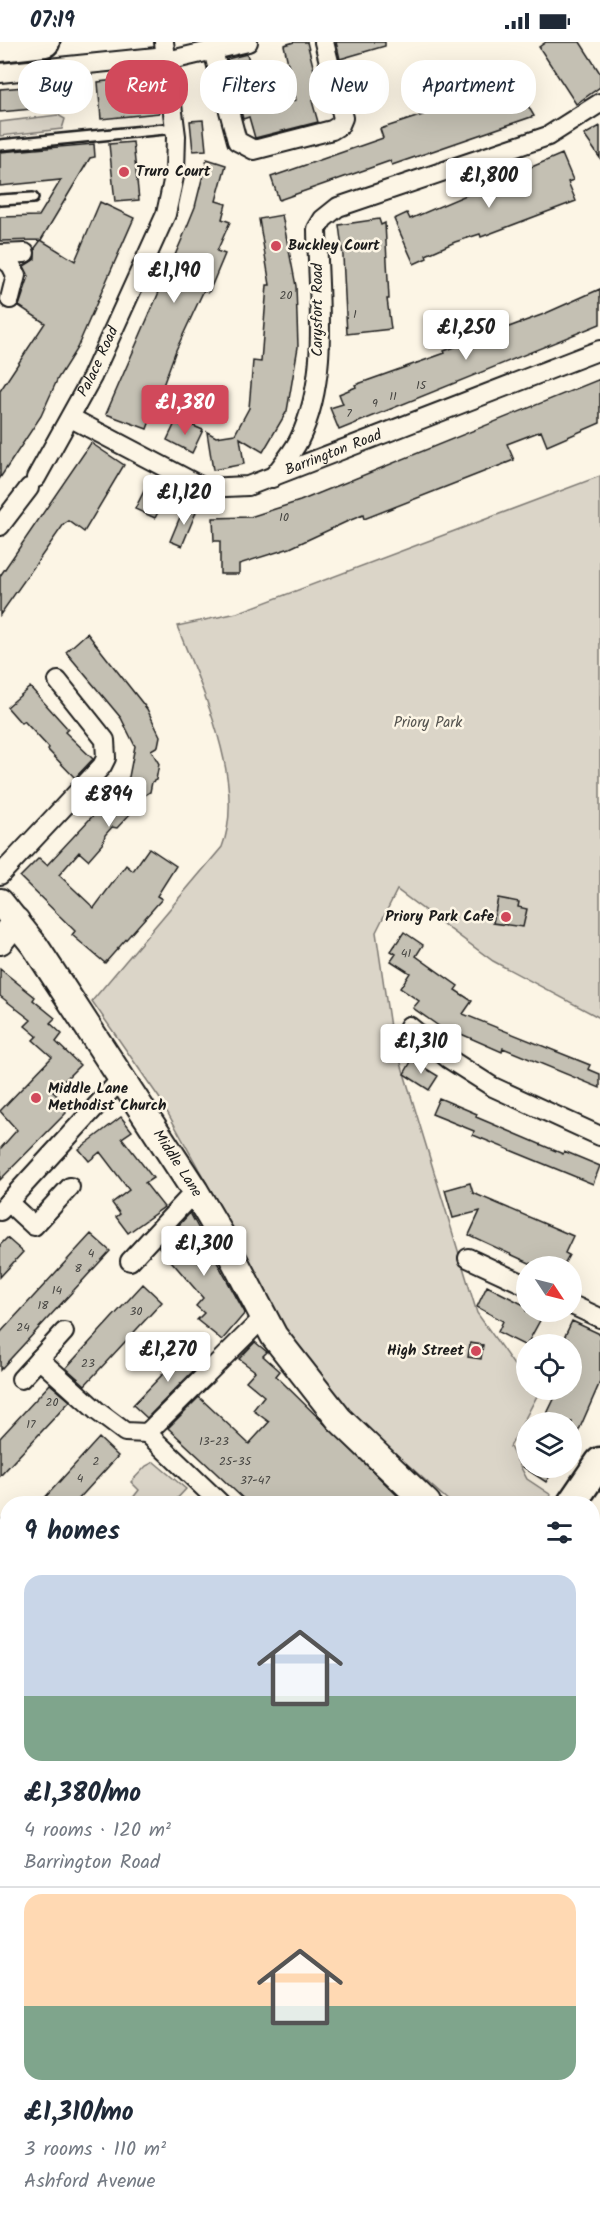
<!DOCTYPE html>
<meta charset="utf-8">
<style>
body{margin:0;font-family:Kalam,sans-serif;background:#f2f2f3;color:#1f2937;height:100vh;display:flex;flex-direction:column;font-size:22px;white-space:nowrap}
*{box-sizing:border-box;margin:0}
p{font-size:20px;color:#747a83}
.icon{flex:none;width:33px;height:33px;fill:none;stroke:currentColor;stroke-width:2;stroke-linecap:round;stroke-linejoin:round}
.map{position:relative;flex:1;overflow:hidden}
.panel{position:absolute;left:0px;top:1454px;width:600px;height:722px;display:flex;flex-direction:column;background:#fff;border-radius:24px 24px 0 0;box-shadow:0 6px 24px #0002}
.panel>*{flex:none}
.top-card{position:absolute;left:18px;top:18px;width:564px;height:54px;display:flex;gap:12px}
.needle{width:39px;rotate:125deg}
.fabs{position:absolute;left:516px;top:1214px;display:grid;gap:12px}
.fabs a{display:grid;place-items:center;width:66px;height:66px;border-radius:50%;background:#fff;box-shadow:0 6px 24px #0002;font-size:30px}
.price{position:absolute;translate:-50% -51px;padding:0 14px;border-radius:6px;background:#fff;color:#222;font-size:20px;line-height:39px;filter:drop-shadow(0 2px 3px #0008)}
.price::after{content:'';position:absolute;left:50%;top:36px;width:18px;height:14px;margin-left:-9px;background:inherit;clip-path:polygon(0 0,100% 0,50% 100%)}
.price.active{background:#d1495b;color:#fff}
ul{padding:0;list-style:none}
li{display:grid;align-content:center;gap:12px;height:318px;padding:0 24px}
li+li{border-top:2px solid #e0e1e3}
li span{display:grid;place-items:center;height:186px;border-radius:18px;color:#555}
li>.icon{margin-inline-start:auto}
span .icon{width:108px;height:108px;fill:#fffc;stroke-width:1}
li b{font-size:26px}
h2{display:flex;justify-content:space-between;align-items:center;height:72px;padding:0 24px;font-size:26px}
.chip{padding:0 21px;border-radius:24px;background:#fff;box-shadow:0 6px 24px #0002;font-size:21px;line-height:54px}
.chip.active{background:#d1495b;color:#fff}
.status{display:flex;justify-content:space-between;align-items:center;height:42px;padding:0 30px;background:#fff;direction:ltr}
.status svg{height:16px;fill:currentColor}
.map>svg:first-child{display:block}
.green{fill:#dbd5c8;stroke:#7c7872;stroke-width:1.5}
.building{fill:#c4c0b3;stroke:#1c1c1c;stroke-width:1.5}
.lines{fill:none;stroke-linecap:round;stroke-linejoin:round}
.lane-casing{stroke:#1c1c1c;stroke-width:14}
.street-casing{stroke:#1c1c1c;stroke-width:22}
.secondary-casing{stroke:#1c1c1c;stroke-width:30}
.primary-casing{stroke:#1c1c1c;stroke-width:33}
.lane{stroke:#fcf5e5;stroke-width:9}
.street{stroke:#fcf5e5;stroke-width:18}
.secondary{stroke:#fcf5e5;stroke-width:26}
.primary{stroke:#fcf5e5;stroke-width:28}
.poi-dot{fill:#d1495b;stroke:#fcf5e5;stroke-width:2}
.labels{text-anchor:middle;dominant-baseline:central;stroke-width:5;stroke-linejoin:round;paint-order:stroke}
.number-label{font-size:12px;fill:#464542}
.poi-label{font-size:15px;font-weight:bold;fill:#1c1c1c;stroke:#fcf5e5;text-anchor:start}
.street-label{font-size:15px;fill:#1c1c1c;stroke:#fcf5e5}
.park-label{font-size:15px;fill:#555450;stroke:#fcf5e5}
</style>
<div class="status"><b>07:19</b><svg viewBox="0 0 49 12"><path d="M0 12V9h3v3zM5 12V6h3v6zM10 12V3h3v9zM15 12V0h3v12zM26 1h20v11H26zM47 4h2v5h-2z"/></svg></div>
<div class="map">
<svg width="600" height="2174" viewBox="0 0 600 2174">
<rect width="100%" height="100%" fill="#fcf5e5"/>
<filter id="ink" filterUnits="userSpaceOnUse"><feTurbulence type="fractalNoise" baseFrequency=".0167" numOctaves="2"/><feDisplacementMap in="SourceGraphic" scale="12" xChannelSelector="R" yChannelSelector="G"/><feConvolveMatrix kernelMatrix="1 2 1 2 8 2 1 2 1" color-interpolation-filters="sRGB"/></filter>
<g filter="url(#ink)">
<path class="green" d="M58,73L65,77L62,87L0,94V80Z
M600,434V976L493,919L397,848L376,890L390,985L477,1271L526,1340V1347H532L537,1354L510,1405L527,1437L551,1453L541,1461H451L345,1367L274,1274L240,1202L160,1057L92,959L222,805C247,742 201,644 177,584L237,571Z
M154,1420L186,1447L173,1461H137L132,1457L139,1448L131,1440L146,1424Z
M7,1471V1502L0,1507V1479Z
M593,1507L600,1509V1581L593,1598Z
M7,1509V1530L0,1538V1513Z
M7,1884V2015L0,2008V1892Z
M0,2055L8,2063L7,2112L5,2110L0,2116Z
M69,2168H117L125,2174H76Z
M417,2168H461L458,2174H430Z"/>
<path class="building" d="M294,0H307L321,56L312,59L318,80L255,96L249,75L243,77L227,17L247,12L264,67L296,58L284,3Z
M336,0H385V4L340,17Z
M546,0H580L600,31V45L576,62L539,5Z
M144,35L146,56L157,55L159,71L101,77L98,40Z
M512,36L534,74L392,123L390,119L279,158L271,135L383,96L380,87L447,65L446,62L491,48Z
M63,42L64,64L0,70V47Z
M203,78L206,108L193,109L190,79Z
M600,84V116L584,93Z
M133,100L139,158L115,160L109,102Z
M94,102L95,115L90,116L41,198L0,199V175L39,174L61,138L0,144V110Z
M562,112L573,138L568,140L576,159L481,195L480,192L455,200L426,213L427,216L414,222L394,177L407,171L410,177Z
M207,117L226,123L216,159L226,162L222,177L230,180L217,209L225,212L209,250L204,248L176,308L147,387L106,372L182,197L195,165Z
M100,160L134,176L77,306L58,336L41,374L0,436V349L45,281L19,264L29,234L24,224L35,217V206L41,198L75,219Z
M282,173L296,244L298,305L287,369L263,410L240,396L244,422L213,428L207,390L216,395L235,392L249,366L253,319L261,320L267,243H270L259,177Z
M379,177L381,183L385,181L389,257H387L391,287L347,292L343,214L339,183Z
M600,247V282L339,388L330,366L343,362L339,352L356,345L355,343L445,311L444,309L544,272Z
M600,337V381L547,404L541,389L507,402L514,418L364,477L363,473L346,480L290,506L239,522V532H220V499H214L213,476L250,475L300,459Z
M177,377L203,388L192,411L167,398Z
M91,401L124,423L84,490L69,479L64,482L0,573V534Z
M146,445L166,455L155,476L135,467Z
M185,463L197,468L182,504L170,499Z
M87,591L147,667L160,694L158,704L151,708L159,722L156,738L152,740L150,750L145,753L144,757L117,786L112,785L105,793L103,801L88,818L79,810L59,833L94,866L126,823L133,829L149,806L176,824L157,854L162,857L105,921L72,893L75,889L20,835L39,816L47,823L129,735L135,704L121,676L66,610Z
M30,645L68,687L65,690L93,717L75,736L48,708L49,706L24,679L21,681L7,665Z
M498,856L519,860L518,865L527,867L523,885L493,881Z
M404,890L423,903L416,914L458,944L455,948L472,959L463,972L590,1023L588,1027L600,1032V1046L503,1006L502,1010L452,988L450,992L413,966L419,959L400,946L410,931L391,919L396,912L391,909Z
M0,927L35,955L33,958L55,976L50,981L62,992L56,1000L80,1023L53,1050L65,1061L61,1066L66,1071L0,1138V1107L17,1088L0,1069L52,1015L33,998L37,994L25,984L31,978L0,954Z
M412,1018L438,1034L429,1048L404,1032Z
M439,1056L477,1072L476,1075L563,1112L564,1109L600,1124L593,1142L473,1093L474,1089L432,1072Z
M121,1075L132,1089L122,1096L153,1136L145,1141L164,1165L128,1191L116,1175L120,1172L112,1161L129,1148L100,1110L89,1119L79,1107Z
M470,1141L473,1151L573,1194L565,1211L569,1213L563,1224H536L469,1193L480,1169L453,1176L445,1148Z
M190,1171L245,1271L222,1298L197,1278L204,1271L196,1264L203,1256L159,1205Z
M91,1192L110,1209L0,1328V1291Z
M7,1196L23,1210L0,1235V1203Z
M143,1242L162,1260L85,1343L66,1326Z
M487,1244L526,1264V1269L543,1273L526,1304L498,1290L503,1279L477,1265Z
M572,1279L600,1292V1340L572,1404V1380H543L559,1347H572V1302H565L568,1297L564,1296Z
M255,1300L267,1310L263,1314L280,1329L276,1334L405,1461H248L168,1386L199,1355L249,1402L269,1380L253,1368L264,1354L246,1339L255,1329L239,1317Z
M470,1301L483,1303L481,1317L468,1315Z
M189,1305L203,1319L147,1376L133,1363Z
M50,1342L70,1359L0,1434V1396Z
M99,1396L118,1414L75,1461H40Z
M523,1425H556L546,1440Z"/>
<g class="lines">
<defs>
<path id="lane" d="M0,103L175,86
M0,158L33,156
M0,1626L8,1633"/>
<g id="street">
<path d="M213,9L237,99L254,108L332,88L340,83L343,76L324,0"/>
<path d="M167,19L248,0"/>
<path d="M0,31L166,14"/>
<path d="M0,212L25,211"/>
<path d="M0,214L11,223L16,233L10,257"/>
<path id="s1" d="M71,376L204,446L248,444L600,308"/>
<path id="s2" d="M36,436L92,335L166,172L175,130L176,94L164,0"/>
<path d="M272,436C281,424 292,412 299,398C330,335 318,256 317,187L323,177L338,165L548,94L600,61"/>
<path d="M0,484L29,446"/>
<path d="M0,833L102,724L106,716L105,698L58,639"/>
<path d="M409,984L449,1017L493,1045L600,1094"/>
<path d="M8,1160L34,1184L70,1145"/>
<path d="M0,1169L122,1036"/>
<path d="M468,1216L526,1243"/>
<path d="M130,1219L195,1149"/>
<path d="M572,1263L600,1276"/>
<path d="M39,1317L97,1369L125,1390L147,1391L263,1276"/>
<path d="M21,1337L64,1290"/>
<path d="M147,1391L220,1461"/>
<path d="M0,1571L8,1563"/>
<path d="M592,1838L600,1846"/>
<path d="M592,2039L600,2044"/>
<path d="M592,2111L600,2115"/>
<path d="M394,2168L407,2174"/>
</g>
<g id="secondary">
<path id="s3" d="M0,860L35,904L195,1149L222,1195L274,1294L339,1377L427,1461"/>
<path d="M0,899L16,879"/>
</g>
<path id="primary" d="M0,5L45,0
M572,1461L600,1420
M284,2174L287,2168"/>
</defs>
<use href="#lane" class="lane-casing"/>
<use href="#street" class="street-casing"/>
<use href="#secondary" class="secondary-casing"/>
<use href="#primary" class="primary-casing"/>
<use href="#lane" class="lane"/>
<use href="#street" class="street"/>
<use href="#secondary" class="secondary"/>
<use href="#primary" class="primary"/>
</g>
</g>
<g class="poi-dot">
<circle cx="124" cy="130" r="6"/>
<circle cx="276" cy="204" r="6"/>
<circle cx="506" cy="875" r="6"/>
<circle cx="36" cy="1056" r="6"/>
<circle cx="476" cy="1309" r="6"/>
</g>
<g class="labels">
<g class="number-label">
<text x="286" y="253">20</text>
<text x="355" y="272">1</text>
<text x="421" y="343">15</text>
<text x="393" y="354">11</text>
<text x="375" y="361">9</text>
<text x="349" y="371">7</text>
<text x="284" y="475">10</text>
<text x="406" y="911">41</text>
<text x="91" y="1211">4</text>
<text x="78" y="1226">8</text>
<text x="57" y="1248">14</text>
<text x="43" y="1263">18</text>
<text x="136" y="1269">30</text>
<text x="23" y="1285">24</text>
<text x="88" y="1321">23</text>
<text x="52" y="1360">20</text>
<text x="31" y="1382">17</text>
<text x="214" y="1399">13-23</text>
<text x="96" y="1419">2</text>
<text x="235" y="1419">25-35</text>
<text x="80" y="1436">4</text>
<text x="255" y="1438">37-47</text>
</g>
<g class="poi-label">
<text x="136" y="130">Truro Court</text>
<text x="288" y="204">Buckley Court</text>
<text x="494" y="875" text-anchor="end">Priory Park Cafe</text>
<text x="48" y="1047">Middle Lane<tspan x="48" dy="17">Methodist Church</tspan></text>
<text x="464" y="1309" text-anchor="end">High Street</text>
</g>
<g class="street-label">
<text transform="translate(318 268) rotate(-90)">Carysfort Road</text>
<text stroke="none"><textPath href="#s2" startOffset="132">Palace Road</textPath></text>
<text stroke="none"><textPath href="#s1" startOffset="286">Barrington Road</textPath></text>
<text stroke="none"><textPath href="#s3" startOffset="316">Middle Lane</textPath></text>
</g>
<g class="park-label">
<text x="428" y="681">Priory Park</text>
</g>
</g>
</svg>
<div class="fabs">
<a><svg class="needle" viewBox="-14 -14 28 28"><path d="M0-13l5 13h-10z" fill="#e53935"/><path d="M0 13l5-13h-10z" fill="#747a83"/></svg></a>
<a><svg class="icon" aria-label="locate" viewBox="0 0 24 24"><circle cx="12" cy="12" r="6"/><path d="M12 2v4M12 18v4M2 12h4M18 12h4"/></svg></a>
<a><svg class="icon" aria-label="layers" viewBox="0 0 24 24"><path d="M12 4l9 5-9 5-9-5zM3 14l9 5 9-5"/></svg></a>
</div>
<b class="price" style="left:489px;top:167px">£1,800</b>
<b class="price" style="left:174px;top:262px">£1,190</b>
<b class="price" style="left:466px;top:319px">£1,250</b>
<b class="price active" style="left:185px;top:394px">£1,380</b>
<b class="price" style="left:184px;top:484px">£1,120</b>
<b class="price" style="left:109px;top:786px">£894</b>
<b class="price" style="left:421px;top:1033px">£1,310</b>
<b class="price" style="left:204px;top:1235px">£1,300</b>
<b class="price" style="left:168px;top:1341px">£1,270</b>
<div class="top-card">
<a class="chip">Buy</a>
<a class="chip active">Rent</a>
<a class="chip">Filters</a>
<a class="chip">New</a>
<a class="chip">Apartment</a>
</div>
<section class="panel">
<h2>9 homes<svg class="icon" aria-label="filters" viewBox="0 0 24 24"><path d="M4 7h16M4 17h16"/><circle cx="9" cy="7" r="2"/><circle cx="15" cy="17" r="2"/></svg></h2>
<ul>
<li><span style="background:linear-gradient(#c9d6e8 65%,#7fa58c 0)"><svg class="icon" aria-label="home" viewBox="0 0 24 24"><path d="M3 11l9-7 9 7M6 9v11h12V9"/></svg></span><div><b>£1,380/mo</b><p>4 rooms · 120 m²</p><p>Barrington Road</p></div></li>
<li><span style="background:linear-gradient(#ffd9b3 60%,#7fa58c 0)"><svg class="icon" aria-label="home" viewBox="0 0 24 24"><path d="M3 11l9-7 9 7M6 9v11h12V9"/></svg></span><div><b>£1,310/mo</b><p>3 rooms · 110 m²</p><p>Ashford Avenue</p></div></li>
</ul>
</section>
</div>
